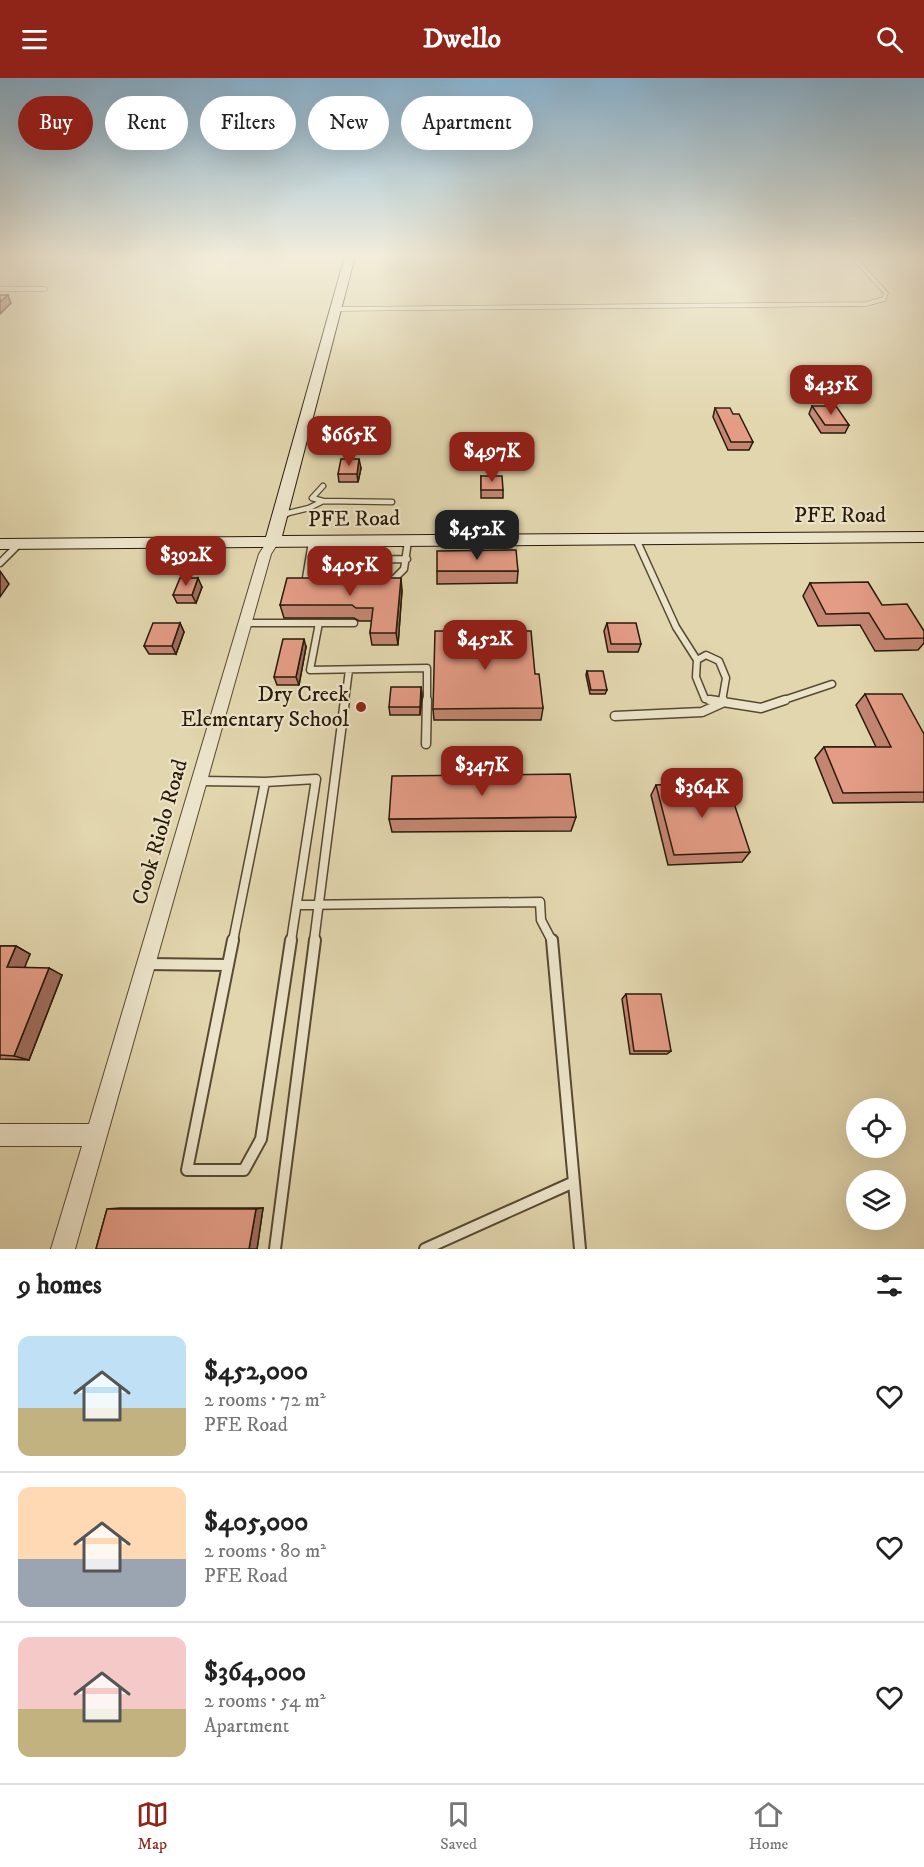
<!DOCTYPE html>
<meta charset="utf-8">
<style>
body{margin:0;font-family:"IM FELL DW Pica",serif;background:#f6f6f6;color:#222;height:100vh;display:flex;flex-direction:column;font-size:22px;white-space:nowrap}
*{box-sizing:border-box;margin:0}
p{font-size:20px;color:#767676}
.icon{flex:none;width:33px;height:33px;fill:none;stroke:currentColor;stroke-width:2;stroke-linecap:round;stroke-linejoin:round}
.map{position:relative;height:1171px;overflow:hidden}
.sheet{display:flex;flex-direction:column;background:#fff;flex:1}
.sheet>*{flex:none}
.guide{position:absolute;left:18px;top:18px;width:600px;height:54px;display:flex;gap:12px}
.tools{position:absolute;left:846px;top:1020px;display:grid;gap:12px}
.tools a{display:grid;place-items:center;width:60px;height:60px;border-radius:50%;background:#fff;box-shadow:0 6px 24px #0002;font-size:30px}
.price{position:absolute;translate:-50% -51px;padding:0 14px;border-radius:12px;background:#8f2418;color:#fff;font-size:20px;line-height:39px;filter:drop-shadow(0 2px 3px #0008)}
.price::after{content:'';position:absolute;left:50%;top:36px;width:18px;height:14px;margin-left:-9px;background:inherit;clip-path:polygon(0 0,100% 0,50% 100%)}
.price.selected{background:#222;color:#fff}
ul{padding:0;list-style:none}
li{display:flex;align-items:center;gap:18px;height:150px;padding:0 18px}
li+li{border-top:2px solid #e0e0e0}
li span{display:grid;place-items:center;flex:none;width:168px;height:120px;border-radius:12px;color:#555}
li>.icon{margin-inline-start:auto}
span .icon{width:72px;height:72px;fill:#fffc;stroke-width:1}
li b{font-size:26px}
h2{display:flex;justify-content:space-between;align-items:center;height:72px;padding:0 18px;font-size:26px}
.tag{padding:0 21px;border-radius:27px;background:#fff;box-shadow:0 6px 24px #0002;font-size:21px;line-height:54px}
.tag.selected{background:#8f2418;color:#fff}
header{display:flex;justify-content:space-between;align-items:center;height:78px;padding:0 18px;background:#8f2418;color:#fff;font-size:27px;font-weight:700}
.menu{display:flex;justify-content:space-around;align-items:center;height:84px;border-top:2px solid #e0e0e0;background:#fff;font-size:16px;color:#767676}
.menu a{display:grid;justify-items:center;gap:3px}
.menu .selected{color:#8f2418}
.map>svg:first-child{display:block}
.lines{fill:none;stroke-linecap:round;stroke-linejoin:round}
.lane-far4-casing{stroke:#574932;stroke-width:5}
.lane-far3-casing{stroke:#574932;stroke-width:7}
.lane-far2-casing{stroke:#574932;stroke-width:9}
.lane-far1-casing{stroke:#574932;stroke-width:11}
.lane-casing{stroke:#574932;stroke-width:14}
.street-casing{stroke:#574932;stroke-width:2}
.secondary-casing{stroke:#291a08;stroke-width:2}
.lane-far4{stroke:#ece4ca;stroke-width:4}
.lane-far3{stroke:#ece4ca;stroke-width:4.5}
.lane-far2{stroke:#ece4ca;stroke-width:6}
.lane-far1{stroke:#ece4ca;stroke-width:8}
.lane{stroke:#ece4ca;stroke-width:10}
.street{fill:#ece4ca;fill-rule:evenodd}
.secondary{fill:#ece4ca;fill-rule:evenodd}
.wall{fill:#c48673;stroke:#291a08;stroke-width:1.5}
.shaded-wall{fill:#a06d5e;stroke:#291a08;stroke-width:1.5}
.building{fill:#e49c86;stroke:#291a08;stroke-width:1.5}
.poi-dot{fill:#8f2418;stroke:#ece4ca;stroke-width:2}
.labels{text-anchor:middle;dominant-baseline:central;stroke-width:4.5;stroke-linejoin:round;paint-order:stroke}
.street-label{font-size:22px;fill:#291a08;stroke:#ece4ca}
.poi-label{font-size:22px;fill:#291a08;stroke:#ece4ca;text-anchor:end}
</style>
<header><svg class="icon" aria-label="menu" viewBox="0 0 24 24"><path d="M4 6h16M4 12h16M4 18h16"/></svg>Dwello<svg class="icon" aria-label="search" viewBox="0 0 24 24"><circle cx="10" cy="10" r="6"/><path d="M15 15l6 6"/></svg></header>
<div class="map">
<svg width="924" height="1171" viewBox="0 0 924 1171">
<rect width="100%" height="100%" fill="#e2d6ae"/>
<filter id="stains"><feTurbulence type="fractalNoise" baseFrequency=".00333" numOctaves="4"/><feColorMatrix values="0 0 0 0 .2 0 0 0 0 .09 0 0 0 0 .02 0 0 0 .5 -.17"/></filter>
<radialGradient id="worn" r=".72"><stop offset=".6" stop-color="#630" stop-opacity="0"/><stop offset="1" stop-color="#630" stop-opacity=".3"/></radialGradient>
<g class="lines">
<defs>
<path id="lane-far4" d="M0,211H45
M335,231L866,226L884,221L886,215L852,178"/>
<path id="lane-far3" d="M323,408L312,420L323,423
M280,437L309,430L323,423L392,424"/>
<path id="lane-far2" d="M279,437L287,435
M636,461L676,549L697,582L696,599L705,621L719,623
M309,483L407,481
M0,485L19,466
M392,503L404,491L408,463
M305,506L312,464
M245,545H354
M319,545L310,592L427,590V623
M697,582L706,577L719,583L726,600L722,623
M345,623L349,592
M781,623L832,606"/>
<path id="lane-far1" d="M710,622L761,630L785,622
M615,638L702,634L722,625L723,622
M426,666L427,622
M199,703L265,704
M297,827L540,824L541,842L552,863
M233,863L265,704L316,701L291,863
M314,863L345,622"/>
<path id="lane" d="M233,862L187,1092H244L261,1061L291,862
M552,862L580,1171
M147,886L228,887
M275,1171L315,862
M425,1171L574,1104"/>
<path id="street" d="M272,461L278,465L271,476L75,1171H51L82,1068H0V1046H89L259,476L268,462Z"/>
<path id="secondary" d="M345,178H355L282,458L924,454V464L0,471V461L266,459Z"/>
</defs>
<use href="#lane-far4" class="lane-far4-casing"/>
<use href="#lane-far3" class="lane-far3-casing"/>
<use href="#lane-far2" class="lane-far2-casing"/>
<use href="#lane-far1" class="lane-far1-casing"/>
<use href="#lane" class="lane-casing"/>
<use href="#street" class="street-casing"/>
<use href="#secondary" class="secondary-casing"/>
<use href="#lane-far4" class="lane-far4"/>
<use href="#lane-far3" class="lane-far3"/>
<use href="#lane-far2" class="lane-far2"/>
<use href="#lane-far1" class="lane-far1"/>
<use href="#lane" class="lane"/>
<use href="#street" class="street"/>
<use href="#secondary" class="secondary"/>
</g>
<path class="wall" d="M812,328L849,347L845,355H821L809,336Z
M715,330L733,336L753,364L749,372H728L713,339Z
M361,390L358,404H339L338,396Z
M481,398L503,412V420H481Z
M437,493H518L517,505L437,506Z
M810,505L882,527L924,553V565L918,572L875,573L860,547L818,548L803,518Z
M202,509L196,525H177L173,517Z
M402,512L398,567H372L370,555L372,543H359L354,540H284L280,527Z
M180,545L184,554L176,576H149L144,568Z
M607,545L641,566L638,574H608L604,553Z
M306,569L299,607H277L274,599Z
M587,593L607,612L605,616H590L586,597Z
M535,596L543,630L541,642H434L433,631Z
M421,609L422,617L420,637H390L389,629Z
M865,616L924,656V724L833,725L815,680L824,669H876L856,627Z
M656,707L750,774L742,784L668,787L651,717Z
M576,739L571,753L392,754L389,741Z
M0,868H16L30,876L24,889L62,897L29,982L0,981Z
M626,916L671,973L667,976H630L622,921Z
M120,1130H263L257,1171H96L107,1131Z"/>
<path class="shaded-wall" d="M8,217L11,225L0,236V224Z
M359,381L361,390L358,404L357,396Z
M0,493L9,506L0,519Z
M198,500L202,509L196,525L192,517Z
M401,500L402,512L398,567L396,555Z
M180,545L184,554L176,576L172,568Z
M304,561L306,569L299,607L296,599Z
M421,609L422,617L420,637V629Z
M16,868L30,876L22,896L7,889Z
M49,890L62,897L29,982L14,978Z
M263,1130L257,1171H249L256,1131Z"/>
<path class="building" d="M0,217H8L0,224Z
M812,328H836L849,347H825Z
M715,330H730L733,336H739L753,364H731Z
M341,381H359L357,396H338Z
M481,398H502L503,412H481Z
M516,472L518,493H437V473Z
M180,500H198L192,517H173Z
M287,500H401L396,555H370L373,530H356L352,527H280Z
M868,504L882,527L907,526L924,553V560L885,561L869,535L826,536L810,505Z
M153,545H180L172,568H144Z
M607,545H636L641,566H611Z
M435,553H531L535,596H539L543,630L433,631Z
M283,561H304L296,599H274Z
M587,593H603L607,612H591Z
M391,609H421L420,629H389Z
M865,616H902L924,656V714L843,715L824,669H891Z
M570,696L576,739L389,741L392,698Z
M727,704L750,774L674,777L656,707Z
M0,868H16L7,889L49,890L14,978L0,977Z
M626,916H661L671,973H634Z
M107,1131H256L249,1171H96Z"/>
<linearGradient id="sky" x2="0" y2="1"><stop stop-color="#89b5d4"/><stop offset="0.52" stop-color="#f2eddb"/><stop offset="1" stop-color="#f2eddb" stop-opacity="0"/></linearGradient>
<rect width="924" height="342" fill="url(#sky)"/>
<circle class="poi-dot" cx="361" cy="629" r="6"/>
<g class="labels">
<g class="street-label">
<text x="840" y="437">PFE Road</text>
<text transform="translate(354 441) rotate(-1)">PFE Road</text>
<text transform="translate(160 754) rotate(-74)">Cook Riolo Road</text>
</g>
<g class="poi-label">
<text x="349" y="616">Dry Creek<tspan x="349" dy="25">Elementary School</tspan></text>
</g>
</g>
<rect width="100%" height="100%" filter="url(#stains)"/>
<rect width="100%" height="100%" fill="url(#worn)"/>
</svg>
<div class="tools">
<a><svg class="icon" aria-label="locate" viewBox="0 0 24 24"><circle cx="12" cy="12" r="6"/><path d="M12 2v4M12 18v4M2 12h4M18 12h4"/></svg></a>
<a><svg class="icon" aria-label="layers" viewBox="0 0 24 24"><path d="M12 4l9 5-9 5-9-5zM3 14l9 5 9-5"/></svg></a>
</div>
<b class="price" style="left:831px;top:338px">$435K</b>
<b class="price" style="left:349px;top:389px">$665K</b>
<b class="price" style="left:492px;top:405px">$497K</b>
<b class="price selected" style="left:477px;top:483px">$452K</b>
<b class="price" style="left:186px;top:509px">$392K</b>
<b class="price" style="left:350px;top:519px">$405K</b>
<b class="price" style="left:485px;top:593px">$452K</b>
<b class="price" style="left:482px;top:719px">$347K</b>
<b class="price" style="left:702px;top:741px">$364K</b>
<div class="guide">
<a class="tag selected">Buy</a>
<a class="tag">Rent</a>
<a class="tag">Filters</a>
<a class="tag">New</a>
<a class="tag">Apartment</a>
</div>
</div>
<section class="sheet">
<h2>9 homes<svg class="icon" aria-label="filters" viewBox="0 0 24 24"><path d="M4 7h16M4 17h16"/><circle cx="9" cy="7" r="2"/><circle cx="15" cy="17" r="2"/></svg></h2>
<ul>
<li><span style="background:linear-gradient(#bfe0f5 60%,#c2b280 0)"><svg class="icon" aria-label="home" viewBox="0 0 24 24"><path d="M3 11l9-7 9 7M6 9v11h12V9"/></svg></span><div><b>$452,000</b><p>2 rooms · 72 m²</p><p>PFE Road</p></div><svg class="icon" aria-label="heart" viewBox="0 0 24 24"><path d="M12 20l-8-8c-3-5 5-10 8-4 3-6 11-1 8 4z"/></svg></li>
<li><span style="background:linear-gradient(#ffd9b3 60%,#9aa5b1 0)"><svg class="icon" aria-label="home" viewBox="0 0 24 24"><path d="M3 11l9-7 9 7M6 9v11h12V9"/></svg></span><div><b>$405,000</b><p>2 rooms · 80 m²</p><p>PFE Road</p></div><svg class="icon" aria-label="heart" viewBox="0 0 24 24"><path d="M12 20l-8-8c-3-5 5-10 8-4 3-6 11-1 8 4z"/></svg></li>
<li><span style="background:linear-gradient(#f6c9c9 60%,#c2b280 0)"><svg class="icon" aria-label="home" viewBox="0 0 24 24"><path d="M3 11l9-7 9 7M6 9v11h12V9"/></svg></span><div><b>$364,000</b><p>2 rooms · 54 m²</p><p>Apartment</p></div><svg class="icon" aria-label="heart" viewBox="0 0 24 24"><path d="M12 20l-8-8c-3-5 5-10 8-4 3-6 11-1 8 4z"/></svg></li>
</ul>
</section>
<nav class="menu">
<a class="selected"><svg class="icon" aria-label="map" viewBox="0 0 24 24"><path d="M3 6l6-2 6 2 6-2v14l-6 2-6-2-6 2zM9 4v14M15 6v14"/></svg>Map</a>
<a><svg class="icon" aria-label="saved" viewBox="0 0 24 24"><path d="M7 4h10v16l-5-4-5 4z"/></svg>Saved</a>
<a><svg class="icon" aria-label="home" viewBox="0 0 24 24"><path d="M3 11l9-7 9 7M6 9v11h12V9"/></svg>Home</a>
</nav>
